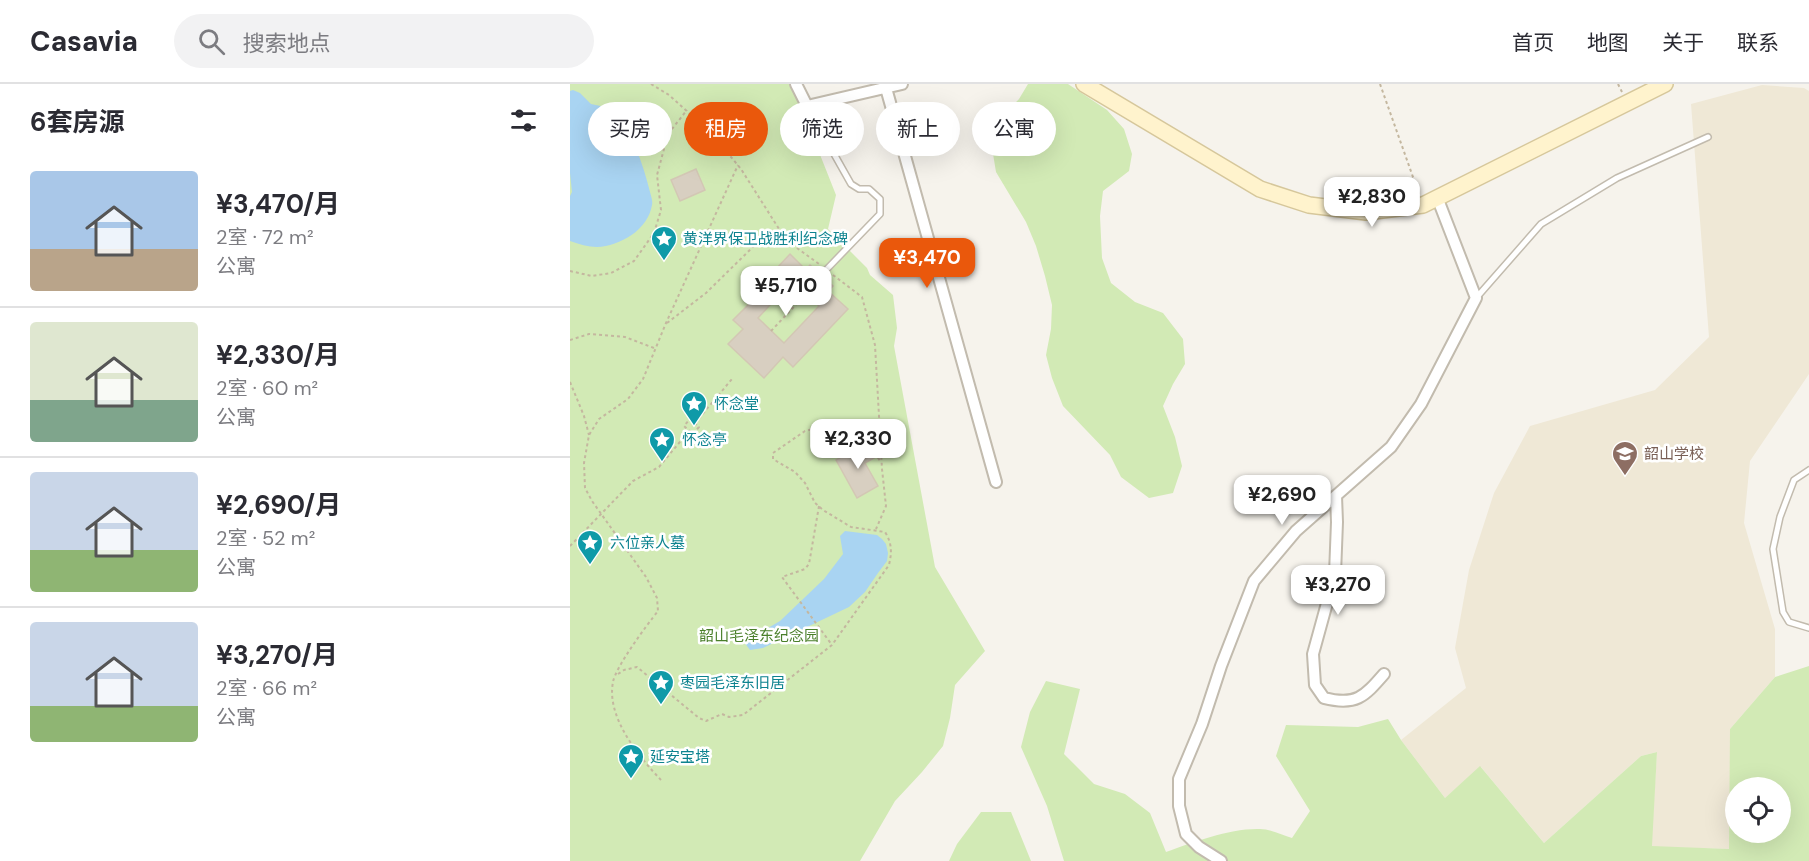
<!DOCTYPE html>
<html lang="zh">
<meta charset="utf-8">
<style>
body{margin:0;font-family:"DM Sans","Noto Sans SC",sans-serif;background:#f2f2f3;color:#2b2b33;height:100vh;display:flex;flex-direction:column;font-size:22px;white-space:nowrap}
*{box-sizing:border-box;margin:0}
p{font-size:20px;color:#7c7c81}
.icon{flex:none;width:33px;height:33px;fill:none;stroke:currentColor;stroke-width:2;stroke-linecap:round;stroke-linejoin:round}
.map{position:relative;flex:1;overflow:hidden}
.details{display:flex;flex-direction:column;background:#fff;width:570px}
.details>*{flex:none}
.top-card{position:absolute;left:18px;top:18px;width:570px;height:54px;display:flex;gap:12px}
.fabs{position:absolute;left:1155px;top:693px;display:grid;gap:12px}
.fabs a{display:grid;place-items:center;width:66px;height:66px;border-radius:50%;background:#fff;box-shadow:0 6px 24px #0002;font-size:30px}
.price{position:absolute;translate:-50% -51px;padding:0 14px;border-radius:12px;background:#fff;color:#222;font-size:20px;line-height:39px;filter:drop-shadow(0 2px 3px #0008)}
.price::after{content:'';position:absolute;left:50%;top:36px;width:18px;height:14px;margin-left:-9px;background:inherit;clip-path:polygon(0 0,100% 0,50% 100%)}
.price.active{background:#ea580c;color:#fff}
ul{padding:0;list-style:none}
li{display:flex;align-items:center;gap:18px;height:150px;padding:0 30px}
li+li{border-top:2px solid #e1e1e2}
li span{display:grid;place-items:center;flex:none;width:168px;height:120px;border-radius:6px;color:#555}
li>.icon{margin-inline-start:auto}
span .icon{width:72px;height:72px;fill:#fffc;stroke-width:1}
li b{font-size:26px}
h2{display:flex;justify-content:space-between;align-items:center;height:72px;padding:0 30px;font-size:26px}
.chip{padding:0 21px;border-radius:27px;background:#fff;box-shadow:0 6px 24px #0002;font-size:21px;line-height:54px}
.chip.active{background:#ea580c;color:#fff}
header{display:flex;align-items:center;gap:36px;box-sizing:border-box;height:84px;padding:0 30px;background:#fff;border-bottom:2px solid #e1e1e2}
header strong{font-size:28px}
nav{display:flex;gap:33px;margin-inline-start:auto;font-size:21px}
.search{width:420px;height:54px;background:#f2f2f3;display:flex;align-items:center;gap:15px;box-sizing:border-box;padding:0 21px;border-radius:33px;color:#7c7c81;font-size:22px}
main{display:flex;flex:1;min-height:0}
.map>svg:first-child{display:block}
.education{fill:#efe8d6}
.green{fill:#d2eab5;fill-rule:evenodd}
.water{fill:#a9d4f2}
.building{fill:#d8cfc1;stroke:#d3c7b4;stroke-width:1.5;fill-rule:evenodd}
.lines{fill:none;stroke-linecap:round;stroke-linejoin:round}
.lane-casing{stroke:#c2bbae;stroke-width:8}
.street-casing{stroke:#c2bbae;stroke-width:14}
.secondary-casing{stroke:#d6c79b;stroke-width:18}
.path{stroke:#c4b79f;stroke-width:2;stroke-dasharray:3 3;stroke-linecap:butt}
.lane{stroke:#fff;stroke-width:5}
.street{stroke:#fff;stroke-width:10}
.secondary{stroke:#fff3cd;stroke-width:15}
.labels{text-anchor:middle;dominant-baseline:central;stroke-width:5;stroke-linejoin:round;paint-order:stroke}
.culture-label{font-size:15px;fill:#0d838f;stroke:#fff;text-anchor:start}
.education-label{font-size:15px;fill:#785e54;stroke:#fff;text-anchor:start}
.park-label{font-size:15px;fill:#4a7f2a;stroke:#fff}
</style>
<header>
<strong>Casavia</strong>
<div class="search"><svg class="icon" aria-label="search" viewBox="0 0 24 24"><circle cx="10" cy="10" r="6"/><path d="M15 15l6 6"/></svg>搜索地点</div>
<nav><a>首页</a><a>地图</a><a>关于</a><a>联系</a></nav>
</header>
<main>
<section class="details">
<h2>6套房源<svg class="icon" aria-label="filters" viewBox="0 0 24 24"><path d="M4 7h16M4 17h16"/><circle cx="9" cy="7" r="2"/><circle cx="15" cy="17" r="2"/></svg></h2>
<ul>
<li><span style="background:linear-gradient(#a9c7e8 65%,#b9a48a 0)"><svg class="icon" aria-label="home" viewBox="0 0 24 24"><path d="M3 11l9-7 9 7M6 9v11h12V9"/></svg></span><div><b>¥3,470/月</b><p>2室 · 72 m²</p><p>公寓</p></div></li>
<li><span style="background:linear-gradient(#dfe7d0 65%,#7fa58c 0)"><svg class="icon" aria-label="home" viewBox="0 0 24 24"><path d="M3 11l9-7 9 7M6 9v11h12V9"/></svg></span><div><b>¥2,330/月</b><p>2室 · 60 m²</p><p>公寓</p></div></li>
<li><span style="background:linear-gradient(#c9d6e8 65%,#8fb573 0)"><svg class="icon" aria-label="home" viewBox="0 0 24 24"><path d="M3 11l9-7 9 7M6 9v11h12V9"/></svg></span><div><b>¥2,690/月</b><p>2室 · 52 m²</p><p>公寓</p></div></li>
<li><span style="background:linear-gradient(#c9d6e8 70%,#8fb573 0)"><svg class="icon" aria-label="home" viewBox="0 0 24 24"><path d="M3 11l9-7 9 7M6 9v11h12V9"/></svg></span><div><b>¥3,270/月</b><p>2室 · 66 m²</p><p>公寓</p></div></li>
</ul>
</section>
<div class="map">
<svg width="1239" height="777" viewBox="0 0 1239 777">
<rect width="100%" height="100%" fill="#f6f3ec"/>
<path class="education" d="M1192,1L1234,4L1239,7V290L1180,377L1174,439L1205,545V593L1160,645V765L1081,763L1087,668L1071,672L974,759L911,683L875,714L831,656L896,604L885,564L899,486L924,409L960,342L1085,306L1139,253L1121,20Z"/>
<path class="green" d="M0,0H222L266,111L258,145L297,184L300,191L323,211L327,244L324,262L365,483L415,567L385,601L380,634L373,662L352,688L325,717L290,777H0Z
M458,0H498L537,26L554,45L562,70L559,87L533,107L530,132L532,174L541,199L565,218L593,229L613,255L615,280L603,300L593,322L605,353L612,382L603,409L579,414L551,393L540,371L493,322L482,294L476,271L481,245L482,221L475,192L466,162L456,138L426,88L421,58L431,34L449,15Z
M1239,582V777H494L477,722L451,663L460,628L476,597L510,605L494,670L524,700L555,710L580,729L596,768C624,758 660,744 690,745C700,745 712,751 722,754L740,727L706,672L716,641L788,643L818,635L831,656L875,714L910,682L974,759L1071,672L1087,668L1082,762L1159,765L1160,645L1205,593ZM1166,704H1210V748H1166Z
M411,728H441L461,777H379L387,760Z"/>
<path class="water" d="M3,6L10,9L21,20L49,26C62,52 73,79 80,108C81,112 83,117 82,121C78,146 50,162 27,163C18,163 9,160 0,157V112L2,108L0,89V7Z
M275,447L307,451L312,455L316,460L318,469L317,477L308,489L295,508L279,523L193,564L180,566L174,558L210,537L254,495L273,470L270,452Z"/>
<path class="building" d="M126,85L135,106L110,117L101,96Z
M220,170L236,186L240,181L263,202L258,207L278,225L223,283L213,273L194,294L158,260L173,245L163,236L184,215L182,211ZM222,197L249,222L214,259L188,234Z
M296,359L304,374L295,379L308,402L287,414L266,376Z"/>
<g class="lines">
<defs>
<path id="lane" d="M237,22L281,100L289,105H299L310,115V130L256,186
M907,213L971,140L1047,94L1138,53
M1239,386L1224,396L1210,433L1203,465L1213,528L1219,538L1239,544"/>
<path id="street" d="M226,0L237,22L332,0
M316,4L426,398
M766,412L767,438L765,490L743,570L745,601L754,614C786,622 794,613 814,590
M651,777L629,763L616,750L609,722V695L632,640L651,582L684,497L726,447L821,363L851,320L906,214L867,113"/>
<path id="secondary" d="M514,0L690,105L739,121L796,128L853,121L1095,0"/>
</defs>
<use href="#lane" class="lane-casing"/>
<use href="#street" class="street-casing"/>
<use href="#secondary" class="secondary-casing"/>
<path class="path" d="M81,0L99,11L119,29L161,73L171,85L216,156L249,180
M810,0L849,110
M1048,0L1052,8
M0,187L22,192L41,189L64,177L84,149L91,126L87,91L98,50L117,26
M263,191L292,213L305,261L312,385L316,422L306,445
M97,239L136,209L189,157L216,156
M201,247L236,210
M0,256L19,250L55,253L84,264
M0,298L14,332L19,351
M120,335L129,343L123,350L114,342Z
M125,339L162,295
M249,422L239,480L235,485L212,493L262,561
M0,462L63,397L89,383L119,347
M48,590L54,586L67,583L129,634L136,637L152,630L159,633L173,631L262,561L319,481C322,468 322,459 315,448L281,443L253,426L245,419L235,399L225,388L203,375V369L235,347L243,345L275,363L296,357L311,378
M91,696C69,673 36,633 43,598C46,582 77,541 88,527L87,514L76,493L22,417L15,404L14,379L19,351L29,335L58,315L73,295L96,239L168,81"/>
<use href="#lane" class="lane"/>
<use href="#street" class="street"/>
<use href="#secondary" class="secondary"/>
</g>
<defs>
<symbol id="sight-pin" viewBox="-11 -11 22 30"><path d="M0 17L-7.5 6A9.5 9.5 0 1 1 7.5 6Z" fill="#0f9aa8" stroke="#fff"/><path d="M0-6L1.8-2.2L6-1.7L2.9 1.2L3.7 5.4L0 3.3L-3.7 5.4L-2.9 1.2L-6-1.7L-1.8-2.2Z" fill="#fff"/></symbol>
<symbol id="school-pin" viewBox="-11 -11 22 30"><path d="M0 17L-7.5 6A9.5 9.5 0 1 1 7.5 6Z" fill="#8d6e63" stroke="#fff"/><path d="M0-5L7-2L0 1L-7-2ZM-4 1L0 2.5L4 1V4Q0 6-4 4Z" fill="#fff"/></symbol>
</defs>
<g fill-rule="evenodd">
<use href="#sight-pin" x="79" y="140" width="30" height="40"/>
<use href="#sight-pin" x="109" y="305" width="30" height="40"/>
<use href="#sight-pin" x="77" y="341" width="30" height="40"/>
<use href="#school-pin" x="1040" y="355" width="30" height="40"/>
<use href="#sight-pin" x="5" y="444" width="30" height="40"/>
<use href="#sight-pin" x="76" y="584" width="30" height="40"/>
<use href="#sight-pin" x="46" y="658" width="30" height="40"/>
</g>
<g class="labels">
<g class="culture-label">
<text x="113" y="155">黄洋界保卫战胜利纪念碑</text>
<text x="144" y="320">怀念堂</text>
<text x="112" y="356">怀念亭</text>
<text x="40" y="459">六位亲人墓</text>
<text x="110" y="599">枣园毛泽东旧居</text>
<text x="80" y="673">延安宝塔</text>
</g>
<g class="education-label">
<text x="1074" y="370">韶山学校</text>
</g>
<g class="park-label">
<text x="189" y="552">韶山毛泽东纪念园</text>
</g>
</g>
</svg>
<div class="fabs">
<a><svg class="icon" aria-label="locate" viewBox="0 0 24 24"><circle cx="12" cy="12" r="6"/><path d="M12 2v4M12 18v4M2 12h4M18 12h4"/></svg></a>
</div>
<b class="price" style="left:802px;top:144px">¥2,830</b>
<b class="price active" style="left:357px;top:205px">¥3,470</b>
<b class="price" style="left:216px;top:233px">¥5,710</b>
<b class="price" style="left:288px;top:386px">¥2,330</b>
<b class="price" style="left:712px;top:442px">¥2,690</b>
<b class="price" style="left:768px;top:532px">¥3,270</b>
<div class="top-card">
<a class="chip">买房</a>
<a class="chip active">租房</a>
<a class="chip">筛选</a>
<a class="chip">新上</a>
<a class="chip">公寓</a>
</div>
</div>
</main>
